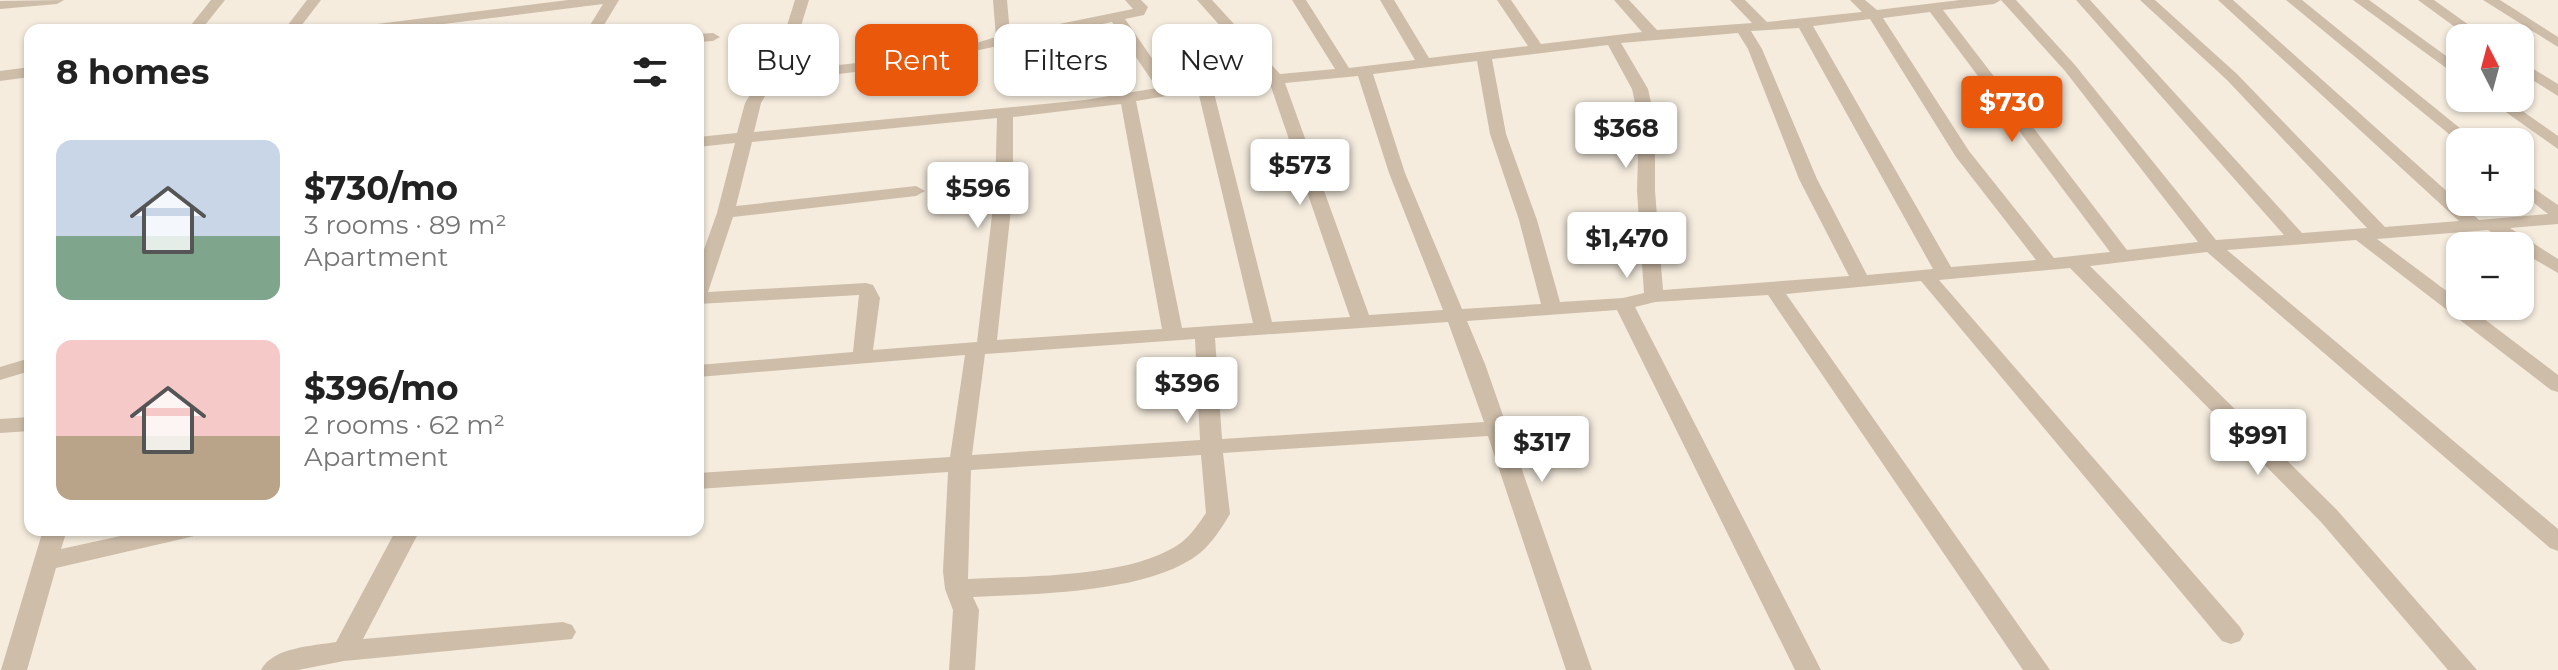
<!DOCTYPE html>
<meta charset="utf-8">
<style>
body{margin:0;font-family:Montserrat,sans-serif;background:#f2f2f2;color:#222;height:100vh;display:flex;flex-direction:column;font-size:30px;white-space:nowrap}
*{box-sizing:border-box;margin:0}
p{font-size:26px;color:#767676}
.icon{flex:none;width:44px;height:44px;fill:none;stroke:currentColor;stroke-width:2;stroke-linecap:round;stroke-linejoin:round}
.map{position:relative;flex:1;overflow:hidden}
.drawer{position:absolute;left:24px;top:24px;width:680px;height:512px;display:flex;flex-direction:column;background:#fff;border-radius:16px;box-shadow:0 2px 6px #0004}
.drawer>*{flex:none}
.banner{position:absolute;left:728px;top:24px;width:760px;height:72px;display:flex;gap:16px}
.needle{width:52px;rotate:354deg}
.fabs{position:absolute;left:2446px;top:24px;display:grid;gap:16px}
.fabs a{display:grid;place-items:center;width:88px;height:88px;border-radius:16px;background:#fff;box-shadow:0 2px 6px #0004;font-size:40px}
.price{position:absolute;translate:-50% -68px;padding:0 18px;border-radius:8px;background:#fff;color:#222;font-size:26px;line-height:52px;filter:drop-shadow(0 2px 4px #0008)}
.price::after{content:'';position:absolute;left:50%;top:48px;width:24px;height:18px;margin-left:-12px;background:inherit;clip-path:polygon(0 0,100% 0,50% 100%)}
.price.selected{background:#ea580c;color:#fff}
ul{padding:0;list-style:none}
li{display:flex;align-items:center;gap:24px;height:200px;padding:0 32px}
li span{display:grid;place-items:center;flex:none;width:224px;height:160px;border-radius:16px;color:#555}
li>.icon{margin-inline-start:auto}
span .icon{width:96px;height:96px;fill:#fffc;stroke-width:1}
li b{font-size:34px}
h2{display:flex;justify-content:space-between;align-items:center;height:96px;padding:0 32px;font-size:34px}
.tag{padding:0 28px;border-radius:16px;background:#fff;box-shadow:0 2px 6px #0004;font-size:28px;line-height:72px}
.tag.selected{background:#ea580c;color:#fff}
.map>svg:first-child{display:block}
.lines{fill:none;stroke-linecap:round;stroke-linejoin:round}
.street{fill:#cebda9;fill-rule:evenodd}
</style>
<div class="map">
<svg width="2558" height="670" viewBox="0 0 2558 670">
<rect width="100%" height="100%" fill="#f5ecde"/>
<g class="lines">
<path class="street" d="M64,0L57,4L0,9V1Z
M211,0H225L201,30H187Z
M307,0H321L298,30H284Z
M568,0H619L601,30H587L603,4L395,30H354L361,26Z
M795,0H809L787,71L943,53L996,37L993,0H1007L1010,34L1133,9L1125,0H1141L1148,7L1144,15L1125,19L1171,86L1264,75L1197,0H1212L1280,74L1335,69L1292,0H1306L1349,68L1415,60L1380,0H1394L1429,58L1528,46L1497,0H1511L1541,44L1642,32L1614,0H1629L1657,30L1752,23L1730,0H1745L1767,22L1862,12L1850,0H1865L1877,10L1960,0H2001L1994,4L1943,10L2127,250L2198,242L2065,71L2001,0H2016L2075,65L2216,240L2284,235L2076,0H2090L2302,233L2367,228L2227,80L2140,0H2155L2237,74L2385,227L2459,221L2218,0H2233L2479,220L2548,214L2520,192V179L2558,205V224L2510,228L2558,259V273L2520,251V246H2513L2488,230L2377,239L2460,301V306H2467L2558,375V392L2551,390L2356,240L2227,250L2558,529V551L2550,548L2207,252L2090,266L2337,510L2477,670H2448L2321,522L2070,268L1939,280L2240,627L2244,634L2240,641L2231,644L2222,641L1921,281L1786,294L2050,670H2023L1768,295L1655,302L1635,307L1821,670H1795L1617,310L1467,321L1485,364L1592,670H1566L1488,436L1223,453L1230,514C1222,527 1212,543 1200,553C1151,593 1035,594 973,597L979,610L975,670H949L953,610L945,589L943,571L948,472L698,489V473L950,457L965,355L698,377V365L853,352L859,295L698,304V266L717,213L735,143L698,147V137L737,133L745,103L763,75L774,67ZM1930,12L2110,252L2054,258L1969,151L1883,18ZM1870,19L1956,157L2036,260L1951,267L1813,26ZM1112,22L1157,88L1085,100L754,132L761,103L773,82L945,61L979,50ZM1799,28L1933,269L1867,275L1817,179L1762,49L1751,31ZM1738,33L1748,49L1799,179L1849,276L1663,290L1655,191V121L1648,89L1621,43ZM1608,45L1632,89L1639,121L1637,191L1644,293L1623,298L1560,302L1537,220L1506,134L1492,59ZM1477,61L1490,134L1519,220L1541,304L1462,309L1405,173L1373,74ZM1358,76L1389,173L1443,310L1369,315L1285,83ZM1270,84L1350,317L1272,322L1213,89ZM1198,91L1253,323L1182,328L1136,101ZM1121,104L1162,329L997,340L1013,190V117ZM997,118L995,190L977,342L873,350L880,298L873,285L866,283L708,292L733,217L916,196L925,191L916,186L736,206L752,142ZM1448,322L1484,422L1222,439L1215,338ZM1195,339L1200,440L972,455L985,354ZM1201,455L1206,513C1199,523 1192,534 1182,542C1134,578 1027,576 968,579L971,470Z
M2286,0H2302L2477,142L2460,143Z
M2353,0H2369L2460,66V78Z
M2418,0H2434L2487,38H2470Z
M2483,0H2500L2558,37V47Z
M698,34L713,33L720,37L713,41L698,42Z
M2520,61L2558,84V96L2520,72Z
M30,67V77L0,81V71Z
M2486,98H2504L2558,136V149Z
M30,358V371L0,380V367Z
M30,417V431L0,433V419Z
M43,530H67L61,549L148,530H198L194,536L186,538L56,568L27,670H1Z
M396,530H420L363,639L563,622L572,625L576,632L572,639L344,661L298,670H261C273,647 313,646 336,642Z"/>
</g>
</svg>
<div class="fabs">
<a><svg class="needle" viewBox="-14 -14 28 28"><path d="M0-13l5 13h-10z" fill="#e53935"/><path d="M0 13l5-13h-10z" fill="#767676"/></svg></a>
<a>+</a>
<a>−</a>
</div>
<b class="price selected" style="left:2012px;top:144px">$730</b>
<b class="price" style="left:1626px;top:170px">$368</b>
<b class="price" style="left:1300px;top:207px">$573</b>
<b class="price" style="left:978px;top:230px">$596</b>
<b class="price" style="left:1627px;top:280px">$1,470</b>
<b class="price" style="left:1187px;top:425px">$396</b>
<b class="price" style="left:2258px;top:477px">$991</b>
<b class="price" style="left:1542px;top:484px">$317</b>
<div class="banner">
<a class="tag">Buy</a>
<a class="tag selected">Rent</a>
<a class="tag">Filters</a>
<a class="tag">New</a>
</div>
<section class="drawer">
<h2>8 homes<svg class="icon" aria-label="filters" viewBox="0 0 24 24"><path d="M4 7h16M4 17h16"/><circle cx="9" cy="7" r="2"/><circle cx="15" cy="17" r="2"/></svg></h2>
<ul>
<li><span style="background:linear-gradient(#c9d6e8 60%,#7fa58c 0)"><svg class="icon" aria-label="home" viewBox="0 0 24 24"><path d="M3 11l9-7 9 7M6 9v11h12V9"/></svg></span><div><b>$730/mo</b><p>3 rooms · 89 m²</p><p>Apartment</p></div></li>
<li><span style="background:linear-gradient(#f6c9c9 60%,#b9a48a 0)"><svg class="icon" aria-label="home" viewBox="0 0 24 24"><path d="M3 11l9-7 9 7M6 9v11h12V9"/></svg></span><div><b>$396/mo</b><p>2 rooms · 62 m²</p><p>Apartment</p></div></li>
</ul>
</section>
</div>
